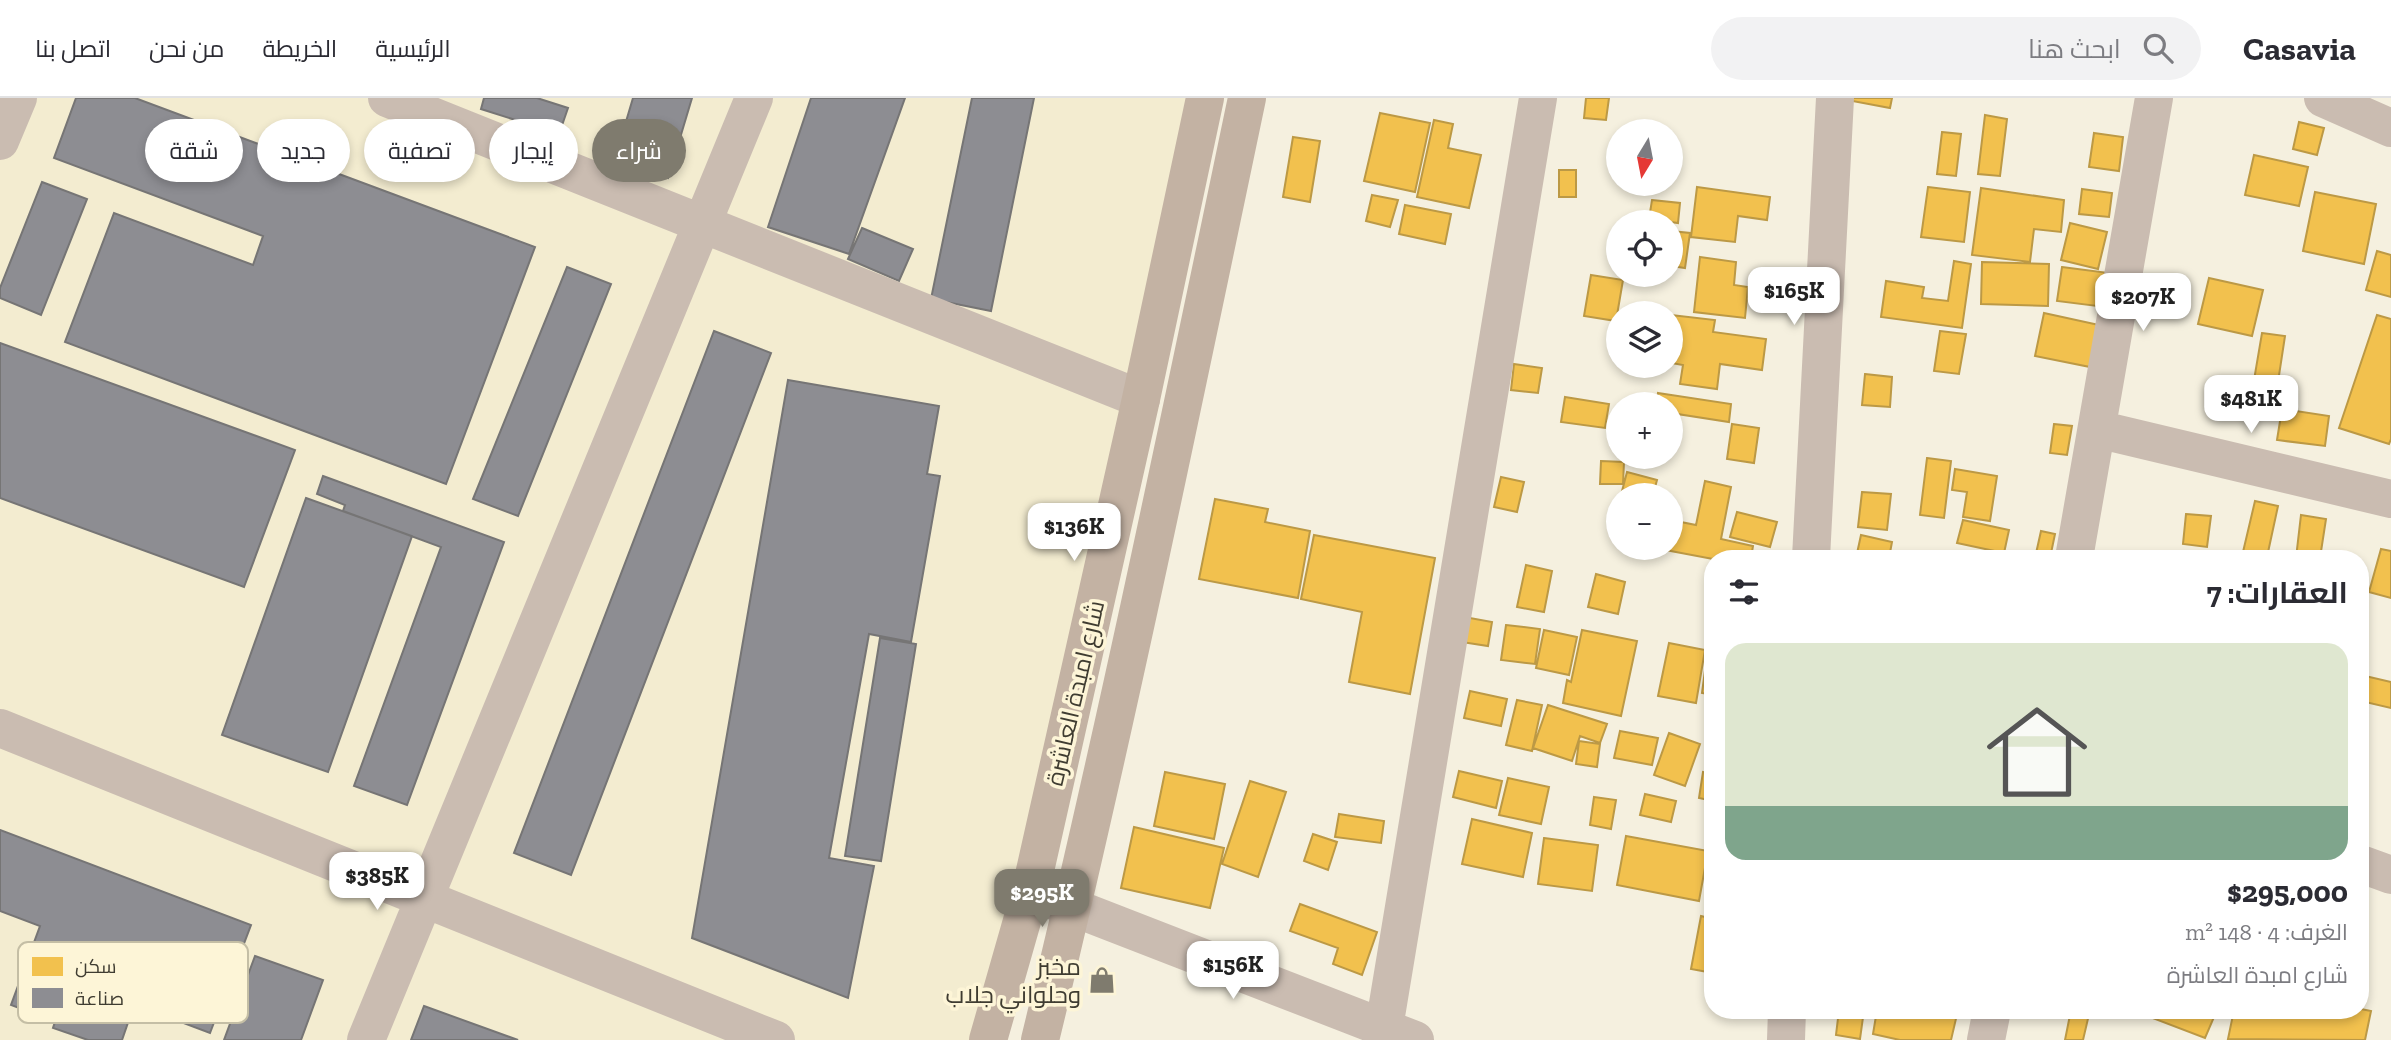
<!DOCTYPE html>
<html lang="ar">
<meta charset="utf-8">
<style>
body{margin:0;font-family:"Zilla Slab",Cairo,serif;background:#f2f2f3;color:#2b2b33;direction:rtl;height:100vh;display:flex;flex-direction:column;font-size:26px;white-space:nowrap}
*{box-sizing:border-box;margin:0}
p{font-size:23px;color:#7c7c81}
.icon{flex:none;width:38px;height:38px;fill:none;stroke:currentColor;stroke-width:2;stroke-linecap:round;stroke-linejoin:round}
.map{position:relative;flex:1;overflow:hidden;direction:ltr}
.sheet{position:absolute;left:1704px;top:452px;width:665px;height:469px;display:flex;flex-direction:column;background:#fff;border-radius:28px;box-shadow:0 4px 10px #0003;direction:rtl}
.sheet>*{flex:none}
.guide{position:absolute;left:21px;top:21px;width:665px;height:63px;direction:rtl;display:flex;gap:14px}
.needle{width:46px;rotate:190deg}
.fabs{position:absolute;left:1606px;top:21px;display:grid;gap:14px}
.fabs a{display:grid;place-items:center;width:77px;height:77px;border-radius:50%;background:#fff;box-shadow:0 4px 10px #0003;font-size:35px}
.price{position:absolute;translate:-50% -60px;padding:0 16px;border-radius:14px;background:#fff;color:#222;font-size:23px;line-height:46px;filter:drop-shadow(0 2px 4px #0008)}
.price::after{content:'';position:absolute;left:50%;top:42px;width:21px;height:16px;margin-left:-10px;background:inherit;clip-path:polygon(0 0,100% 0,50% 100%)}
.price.on{background:#7f7b6e;color:#fff}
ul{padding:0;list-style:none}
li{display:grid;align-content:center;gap:14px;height:371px;padding:0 21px}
li span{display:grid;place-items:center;height:217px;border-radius:21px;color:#555}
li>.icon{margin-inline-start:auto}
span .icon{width:126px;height:126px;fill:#fffc;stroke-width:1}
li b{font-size:30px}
h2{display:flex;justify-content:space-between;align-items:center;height:84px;padding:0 21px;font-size:30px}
.pill{padding:0 24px;border-radius:32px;background:#fff;box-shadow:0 4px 10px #0003;font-size:24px;line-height:63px}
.pill.on{background:#7f7b6e;color:#fff}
header{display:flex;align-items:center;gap:42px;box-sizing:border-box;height:98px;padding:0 35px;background:#fff;border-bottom:2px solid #e1e1e2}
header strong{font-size:33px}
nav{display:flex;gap:38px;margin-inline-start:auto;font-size:24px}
.search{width:490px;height:63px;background:#f2f2f3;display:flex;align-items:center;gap:18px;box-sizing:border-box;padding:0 24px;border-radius:38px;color:#7c7c81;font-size:26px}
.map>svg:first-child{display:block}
.built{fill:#f3ecd0}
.homes{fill:#f2c14e;stroke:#bc9945;stroke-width:2}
.industry{fill:#8d8d92;stroke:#767575;stroke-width:2}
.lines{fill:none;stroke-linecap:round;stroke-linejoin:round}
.minor{stroke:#cabcb1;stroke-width:38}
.major{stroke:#c3b2a3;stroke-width:38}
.labels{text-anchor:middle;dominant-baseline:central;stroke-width:7;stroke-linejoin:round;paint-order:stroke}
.street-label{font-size:24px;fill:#3f3c31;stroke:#fdf5d7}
.poi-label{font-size:24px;fill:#3f3c31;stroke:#fdf5d7;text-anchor:end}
.key{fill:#fdf5d7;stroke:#c4bea5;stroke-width:2}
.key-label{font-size:19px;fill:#3f3c31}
</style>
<header>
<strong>Casavia</strong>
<div class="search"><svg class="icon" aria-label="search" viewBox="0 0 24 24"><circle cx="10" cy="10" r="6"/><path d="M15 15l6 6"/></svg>ابحث هنا</div>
<nav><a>الرئيسية</a><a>الخريطة</a><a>من نحن</a><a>اتصل بنا</a></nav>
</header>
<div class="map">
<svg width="2391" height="942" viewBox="0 0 2391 942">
<rect width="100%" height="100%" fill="#f5f0df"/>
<path class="built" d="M0,0H1199L1006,942H0Z"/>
<path class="homes" d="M1586,0H1609L1606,22L1584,20Z
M1847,0H1892L1890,10L1847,2Z
M1380,15L1430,25L1415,94L1364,83Z
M1985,17L2007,21L2000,78L1978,76Z
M1434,22L1453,26L1448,50L1481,57L1469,110L1417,99Z
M2299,24L2324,30L2317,57L2293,51Z
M1942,34L1961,36L1956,78L1937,76Z
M2094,35L2123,39L2119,73L2089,69Z
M1293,39L1320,43L1310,104L1283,99Z
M2254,57L2308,69L2299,108L2245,97Z
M1559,72H1576V99H1559Z
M1697,89L1770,99L1767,122L1738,118L1735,144L1691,139Z
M1928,89L1970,94L1964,144L1921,139Z
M1981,90L2064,102L2061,134L2034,131L2030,164L1972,157Z
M2082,91L2112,95L2109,119L2079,116Z
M2315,94L2376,106L2364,166L2303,153Z
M1372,97L1398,102L1390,129L1366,123Z
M1652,102L1680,105L1678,125L1649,121Z
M1405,107L1451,116L1445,146L1399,136Z
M2070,125L2107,134L2098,171L2061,162Z
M1671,133L1690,135L1685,170L1671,168Z
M2377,153L2391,157V199L2366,192Z
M1700,159L1736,164L1734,187L1748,189L1745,220L1694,214Z
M1954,163L1971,166L1962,230L1881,219L1886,183L1924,189L1922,200L1948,203Z
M1982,164L2049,166L2048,208L1981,206Z
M2062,169L2109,175L2105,209L2057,203Z
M1591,177L1623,182L1616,223L1584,218Z
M2209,180L2263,192L2252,238L2198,226Z
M2044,215L2099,227L2090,269L2035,258Z
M1671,217L1715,222L1713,234L1766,241L1762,272L1720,266L1717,291L1680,286L1683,267L1671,265Z
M2377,217L2391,221V341L2389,346L2339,330Z
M1940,233L1966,236L1959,276L1934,273Z
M2262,235L2285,238L2278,284L2254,282Z
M1514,266L1542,270L1538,295L1511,292Z
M1865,276L1892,279L1890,309L1862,307Z
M1658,295L1731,306L1729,324L1677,316L1674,340L1671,339V306H1657Z
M1565,299L1609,306L1605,330L1561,324Z
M2282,311L2329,318L2325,348L2277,342Z
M1732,326L1759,330L1754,365L1727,361Z
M2054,326L2072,328L2067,357L2050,355Z
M1927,360L1951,363L1944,420L1920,417Z
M1601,363L1624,364L1623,386H1600Z
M1955,371L1997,378L1990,423L1963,419L1967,394L1952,392Z
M1627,374L1657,382L1653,397H1621Z
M1501,379L1524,384L1517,414L1494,409Z
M1705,383L1731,389L1721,441L1753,448L1751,460L1713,461L1660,451L1671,450V422L1696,427Z
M1862,394L1891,396L1887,432L1858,429Z
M1215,401L1268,411L1265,424L1310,433L1298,500L1199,481Z
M2255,403L2278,408L2267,459L2243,454Z
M1737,414L1777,424L1770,449L1730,439Z
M2186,416L2211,418L2207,449L2183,446Z
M2301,417L2326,421L2320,460H2296Z
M1963,422L2009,432L2004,455L1957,445Z
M2041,433L2055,436L2050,460H2035Z
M1314,437L1435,460L1410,596L1349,584L1362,514L1301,501Z
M1861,437L1892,444L1889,460H1856Z
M2381,451L2391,453V500L2369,494Z
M1526,467L1552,473L1544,514L1517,509Z
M1596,476L1625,484L1618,516L1588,509Z
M1459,518L1492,524L1488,548L1455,543Z
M1506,527L1540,531L1535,566L1501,562Z
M1544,532L1577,539L1569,577L1536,570Z
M1582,532L1637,543L1621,618L1563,605L1567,582L1571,584Z
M1669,545L1705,552L1696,605L1658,598Z
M1708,550L1713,551V597L1702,595Z
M2361,577L2391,584V610L2361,603Z
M1470,593L1507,601L1501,628L1464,620Z
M1517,602L1542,607L1532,653L1506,647Z
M1548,607L1607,626L1600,645L1580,638L1572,663L1533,650Z
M1620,633L1658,640L1652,667L1614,660Z
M1669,635L1700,646L1685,688L1654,677Z
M1706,638H1713V665H1705Z
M1579,643L1600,646L1597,669L1576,666Z
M1459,673L1502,683L1496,710L1453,699Z
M1165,674L1225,686L1214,741L1154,728Z
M1703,674L1713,676V703L1699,700Z
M1508,680L1549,689L1541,726L1499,717Z
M1250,683L1286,694L1258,779L1222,766Z
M1645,696L1676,703L1671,724L1640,717Z
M1594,699L1616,702L1611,731L1590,727Z
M1339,716L1384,723L1381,745L1335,739Z
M1472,721L1532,735L1523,779L1462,766Z
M1134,729L1224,750L1210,810L1121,790Z
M1313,736L1337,744L1328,772L1304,763Z
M1626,738L1708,753L1699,803L1617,787Z
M1544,740L1598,747L1592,793L1538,786Z
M1300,806L1377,834L1362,877L1333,866L1338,850L1290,833Z
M1701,818L1713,821V875L1691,871Z
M2361,911L2371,913L2365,942L2228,941L2234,912Z
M1839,912H1864L1860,941L1836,937Z
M1877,912H1958L1951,942H1900L1873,936Z
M2071,912H2090L2083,942H2065Z
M2138,912H2217L2205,940L2137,914Z"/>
<path class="industry" d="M76,0H135L535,149L446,386L65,244L114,115L253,167L263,138L54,60Z
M484,0H537L568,10L559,36L481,11Z
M633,0H692L668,80L614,64Z
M811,0H905L849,156L768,129Z
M972,0H1034L991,213L931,201Z
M42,84L87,101L41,217L0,200V190Z
M862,130L913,151L899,183L848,161Z
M567,169L611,186L518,418L473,401Z
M714,233L771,255L571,777L514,755Z
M0,245L295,352L244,489L0,400Z
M788,282L939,308L927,376L940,378L911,544L869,536L829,760L874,768L848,900L692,840Z
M323,378L504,444L407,707L354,688L441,449L343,413L345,407L317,396Z
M306,400L412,438L328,674L222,637Z
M880,540L916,546L881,763L845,758Z
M0,732L251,827L210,935L67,881L51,922L11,907L40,828L0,813Z
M255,858L323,882L301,942H224Z
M66,891L132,913L122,942H88L53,930Z
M424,908L518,942H411Z"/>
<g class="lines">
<path class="minor" d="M387,0L1141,301
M2323,0L2391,30
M0,43L18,0
M2097,331L2391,401
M1811,460L1835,0
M2074,460L2154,0
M0,630L776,942
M2361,766L2391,777
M1030,795L1072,809L1415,942
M366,942L754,0
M1382,942L1538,0
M1786,942L1787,912
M1986,942L1992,912"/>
<path class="major" d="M988,942L1030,795L1141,301L1205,0
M1040,942C1116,630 1181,315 1247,0"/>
</g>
<defs>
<symbol id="shop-bare" viewBox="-9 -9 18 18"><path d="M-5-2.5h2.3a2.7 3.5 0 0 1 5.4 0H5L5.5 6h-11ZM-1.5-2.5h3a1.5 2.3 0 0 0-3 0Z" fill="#7f7b6e" stroke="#fdf5d7" stroke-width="2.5" paint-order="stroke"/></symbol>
</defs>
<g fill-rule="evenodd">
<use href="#shop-bare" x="1083" y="863" width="38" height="38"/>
</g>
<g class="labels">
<g class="street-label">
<text transform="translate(1075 595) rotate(-77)">شارع امبدة العاشرة</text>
</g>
<g class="poi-label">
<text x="1081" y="868">مخبز<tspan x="1081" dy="28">وحلواني جلاب</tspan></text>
</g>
</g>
<rect x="18" y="844" width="230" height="81" rx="10" class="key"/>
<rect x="32" y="859" width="31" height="19" fill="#f2c14e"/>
<rect x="32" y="890" width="31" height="20" fill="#8d8d92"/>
<g class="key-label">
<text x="75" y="875">سكن</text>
<text x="75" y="907">صناعة</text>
</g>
</svg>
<div class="fabs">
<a><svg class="needle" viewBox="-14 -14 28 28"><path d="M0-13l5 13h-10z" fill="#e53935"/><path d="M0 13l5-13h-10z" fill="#7c7c81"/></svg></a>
<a><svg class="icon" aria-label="locate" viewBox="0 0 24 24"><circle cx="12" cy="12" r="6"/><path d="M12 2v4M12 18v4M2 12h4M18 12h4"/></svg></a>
<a><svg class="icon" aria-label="layers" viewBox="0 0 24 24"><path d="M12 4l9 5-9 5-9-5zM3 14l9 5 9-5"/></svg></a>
<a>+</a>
<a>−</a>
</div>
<b class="price" style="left:1794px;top:229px">$165K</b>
<b class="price" style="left:2143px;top:235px">$207K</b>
<b class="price" style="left:2251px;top:337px">$481K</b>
<b class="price" style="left:1074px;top:465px">$136K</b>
<b class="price" style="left:377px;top:814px">$385K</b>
<b class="price on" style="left:1042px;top:831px">$295K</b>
<b class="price" style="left:1233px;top:903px">$156K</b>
<div class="guide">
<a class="pill on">شراء</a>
<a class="pill">إيجار</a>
<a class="pill">تصفية</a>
<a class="pill">جديد</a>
<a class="pill">شقة</a>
</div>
<section class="sheet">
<h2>العقارات: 7<svg class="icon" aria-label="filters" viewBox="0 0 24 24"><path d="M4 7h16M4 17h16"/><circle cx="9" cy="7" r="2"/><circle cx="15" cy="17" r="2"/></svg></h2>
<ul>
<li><span style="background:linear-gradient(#dfe7d0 75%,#7fa58c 0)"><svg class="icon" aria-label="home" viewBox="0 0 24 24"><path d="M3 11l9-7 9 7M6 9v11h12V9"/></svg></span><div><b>$295,000</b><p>الغرف: 4 · 148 m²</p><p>شارع امبدة العاشرة</p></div></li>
</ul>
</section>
</div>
